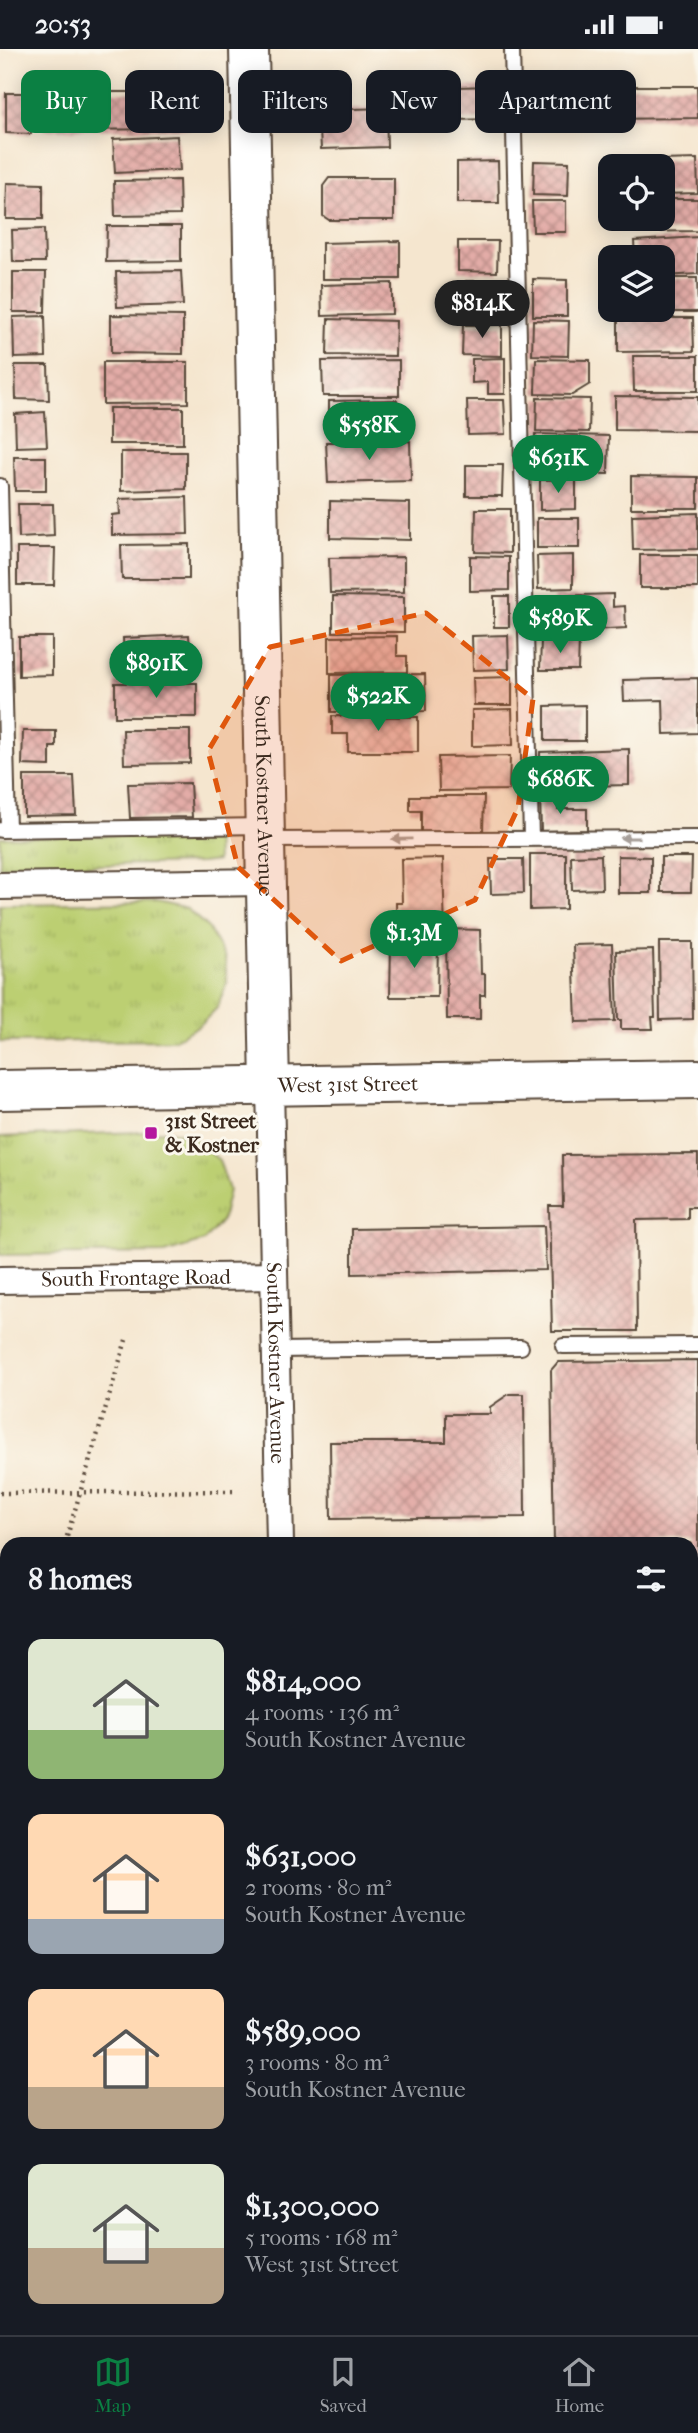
<!DOCTYPE html>
<meta charset="utf-8">
<style>
body{margin:0;font-family:"IM FELL French Canon",serif;background:#242831;color:#f1f3f6;height:100vh;display:flex;flex-direction:column;font-size:26px;white-space:nowrap}
*{box-sizing:border-box;margin:0}
p{font-size:23px;color:#9ea1a6}
.icon{flex:none;width:38px;height:38px;fill:none;stroke:currentColor;stroke-width:2;stroke-linecap:round;stroke-linejoin:round}
.map{position:relative;flex:1;overflow:hidden}
.side{position:absolute;left:0px;top:1488px;width:698px;height:800px;display:flex;flex-direction:column;background:#171b24;border-radius:21px 21px 0 0;box-shadow:0 4px 18px #0003}
.side>*{flex:none}
.top-card{position:absolute;left:21px;top:21px;width:656px;height:63px;display:flex;gap:14px}
.buttons{position:absolute;left:598px;top:105px;display:grid;gap:14px}
.buttons a{display:grid;place-items:center;width:77px;height:77px;border-radius:14px;background:#171b24;box-shadow:0 4px 18px #0003;font-size:35px}
.price{position:absolute;translate:-50% -60px;padding:0 16px;border-radius:24px;background:#0b8043;color:#fff;font-size:23px;line-height:46px;filter:drop-shadow(0 2px 4px #0008)}
.price::after{content:'';position:absolute;left:50%;top:42px;width:21px;height:16px;margin-left:-10px;background:inherit;clip-path:polygon(0 0,100% 0,50% 100%)}
.price.current{background:#222;color:#fff}
ul{padding:0;list-style:none}
li{display:flex;align-items:center;gap:21px;height:175px;padding:0 28px}
li span{display:grid;place-items:center;flex:none;width:196px;height:140px;border-radius:14px;color:#555}
li>.icon{margin-inline-start:auto}
span .icon{width:84px;height:84px;fill:#fffc;stroke-width:1}
li b{font-size:30px}
h2{display:flex;justify-content:space-between;align-items:center;height:84px;padding:0 28px;font-size:30px}
.chip{padding:0 24px;border-radius:14px;background:#171b24;box-shadow:0 4px 18px #0003;font-size:24px;line-height:63px}
.chip.current{background:#0b8043;color:#fff}
.status{display:flex;justify-content:space-between;align-items:center;height:49px;padding:0 35px;background:#171b24;direction:ltr}
.status svg{height:19px;fill:currentColor}
.tabs{display:flex;justify-content:space-around;align-items:center;height:98px;border-top:2px solid #363941;background:#171b24;font-size:19px;color:#9ea1a6}
.tabs a{display:grid;justify-items:center;gap:4px}
.tabs .current{color:#0b8043}
.map>svg:first-child{display:block}
.grass{fill:url(#grass-tufts);stroke:#7c7c48;stroke-width:2}
.building{fill:url(#building-cross-hatch)}
.lines{fill:none;stroke-linecap:round;stroke-linejoin:round}
.lane-casing{stroke:#574639;stroke-width:18}
.street-casing{stroke:#574639;stroke-width:30}
.secondary-casing{stroke:#574639;stroke-width:42}
.path{stroke:#574639;stroke-width:4.5;stroke-dasharray:2 5;stroke-linecap:butt}
.lane{stroke:#fff;stroke-width:14}
.street{stroke:#fff;stroke-width:26}
.secondary{stroke:#fff;stroke-width:38}
.oneway{fill:#a79f9a}
.marked{fill:#df570d;fill-opacity:0.2;stroke:#df570d;stroke-width:5;stroke-dasharray:14 9;stroke-linejoin:round}
.poi-dot{fill:#b5179e;stroke:#fbf7ec;stroke-width:2.5}
.labels{text-anchor:middle;dominant-baseline:central;stroke-width:6;stroke-linejoin:round;paint-order:stroke}
.street-label{font-size:21px;fill:#3b2a1e;stroke:#fbf7ec}
.poi-label{font-size:21px;font-weight:bold;fill:#3b2a1e;stroke:#fbf7ec;text-anchor:start}
</style>
<div class="status"><b>20:53</b><svg viewBox="0 0 49 12"><path d="M0 12V9h3v3zM5 12V6h3v6zM10 12V3h3v9zM15 12V0h3v12zM26 1h20v11H26zM47 4h2v5h-2z"/></svg></div>
<div class="map">
<svg width="698" height="2286" viewBox="0 0 698 2286">
<defs>
<pattern id="grass-tufts" width="24" height="20" patternUnits="userSpaceOnUse" patternTransform="scale(1.75)"><rect width="24" height="20" fill="#bccf72"/><path d="M3 7l-1-3M5 7V3M7 7l1-3M15 17l-1-3M17 17v-4M19 17l1-3" fill="none" stroke="#a2b262"/></pattern>
<pattern id="building-cross-hatch" width="8" height="8" patternUnits="userSpaceOnUse" patternTransform="scale(1.75)"><rect width="8" height="8" fill="#e3aca7"/><path d="M0 0l8 8M0 8l8-8" fill="none" stroke="#b98c87"/></pattern>
</defs>
<rect width="100%" height="100%" fill="#fbf7ec"/>
<filter id="ink" filterUnits="userSpaceOnUse"><feTurbulence type="fractalNoise" baseFrequency=".0143" numOctaves="2"/><feDisplacementMap in="SourceGraphic" scale="14" xChannelSelector="R" yChannelSelector="G"/><feConvolveMatrix kernelMatrix="1 2 1 2 8 2 1 2 1" color-interpolation-filters="sRGB"/></filter>
<filter id="wash" filterUnits="userSpaceOnUse"><feTurbulence type="fractalNoise" baseFrequency=".00686" numOctaves="4" result="noise"/><feDisplacementMap in="SourceGraphic" scale="28" xChannelSelector="R" yChannelSelector="G"/><feGaussianBlur stdDeviation="1.57" result="paint"/><feColorMatrix in="noise" values="0 0 0 0 0 0 0 0 0 0 0 0 0 0 0 0 0 1.4 0 .05"/><feComposite in="paint" operator="in"/></filter>
<g filter="url(#wash)">
<rect width="100%" height="100%" fill="#f5e6cf"/>
<path class="grass" d="M216,784L217,812L201,814L0,818V788Z
M157,853L187,860L208,879L225,909L227,934L217,959L200,976L173,991L0,993V855Z
M169,1082L191,1088L219,1111L229,1141L222,1171L204,1192L165,1204L0,1206V1088Z"/>
<g id="blocks">
<path class="building" d="M492,37V70L456,71V38Z
M531,37H567V70H532Z
M602,37H697L698,69L602,70Z
M61,43H182L199,50L198,80L44,81L43,51H61Z
M6,44H31V85L6,84Z
M386,59L387,98L321,100L319,61Z
M177,87L180,121L115,124L113,90Z
M697,110L698,144L663,145V117H623V112Z
M498,112L499,154H457V113Z
M534,112L569,113L568,147L533,146Z
M329,129H394V171H329L323,167V137Z
M179,131L180,166L115,167L114,132Z
M7,134L43,135V170H6Z
M663,150H698V182L632,183L631,170H663Z
M532,152H566V183H533Z
M107,177H181V212L106,213Z
M44,180L45,213H13L12,181Z
M698,188V225L663,227V208H635L634,192Z
M400,192V230H322V194Z
M458,192H498L497,223L458,222Z
M181,222L183,256L117,258L116,223Z
M13,223H46L45,263H13Z
M663,229H697L698,263H663Z
M533,230L567,231V267H533Z
M466,232H500V263L467,264Z
M392,234V265L322,267L321,236Z
M111,266L183,267V305L111,304Z
M45,267L46,308L14,309L13,268Z
M618,269H693L694,302L618,303Z
M328,270L396,272L395,307L327,306Z
M533,271L569,272L568,307L532,306Z
M463,276H502V307L462,306Z
M633,307H698V342H634Z
M505,309V345H488V333L472,334V310Z
M536,310L590,311V335L572,346L535,345Z
M399,311V347H323L322,312Z
M103,313H188V354L103,355Z
M15,316H48L49,351L16,350Z
M615,347L698,348V382L615,381Z
M537,349L590,350L589,383L536,382Z
M397,351L396,386H329V352Z
M467,351H504L506,385L468,386Z
M109,359H183V395H109Z
M45,363L47,397L16,398L15,365Z
M535,385L609,387L608,425L534,423Z
M410,392L411,432L328,434L326,393Z
M121,403H186V440L121,442Z
M14,408H46V442H15Z
M466,416H503L502,447H466Z
M631,427L698,428V459H631Z
M576,430V460L540,461V431Z
M187,448L188,485L112,486V466L120,465L119,450Z
M330,452L410,454V491L330,489Z
M18,455H53L54,487L19,489Z
M476,460H510V504L475,503Z
M698,464V500L633,501L632,466Z
M537,469H579V499H537Z
M189,495V530H122L121,496Z
M17,499H55L54,536H17Z
M573,506V539L538,540L537,507Z
M640,506H698V539H640Z
M470,507L509,508V541L470,542Z
M404,508V543L330,544L329,509Z
M613,545V558L625,557L626,579L554,583V547Z
M333,547L404,548V583H333Z
M494,547H509V578H494Z
M189,586L191,623L125,626L123,589Z
M508,586L509,620L473,621L472,587Z
M397,587V607H407V623L329,624V588Z
M19,588H52V626L19,627Z
M541,591H579L578,621H540Z
M425,625L426,662L331,663V626Z
M512,628V656H474L473,629Z
M698,629V684L664,685L663,651L624,652L623,631Z
M115,634H197V668H115Z
M585,656V692H545V657Z
M512,660L513,696L472,697V661Z
M332,667L418,668V703H348V685H332Z
M123,681H190V714L124,715Z
M23,682H56V698H50V717L22,716Z
M629,700V736L540,738V703Z
M510,707L509,741L439,742L438,708Z
M24,727H74L76,766L24,767Z
M190,734L192,768L130,769L128,735Z
M540,744H558V760H587V781L541,782Z
M410,747H484L483,783H421V762H410Z
M530,805H566V860L530,861Z
M601,806L602,840L572,841L571,807Z
M618,807L651,808V844H618Z
M661,808H692L691,843H661Z
M443,809L445,887L397,889L396,854H402L401,810Z
M490,810H523L524,844L491,845Z
M446,880L480,881L481,925H485V946H480V970H447Z
M659,893H692L693,970L660,971Z
M438,894L437,948H390L391,895Z
M612,895L615,972L576,973L573,896Z
M653,901L655,968H652L653,980H621V971H618L616,902Z
M698,1105V1158H688V1170L636,1171L637,1282H552L549,1157H563L562,1106Z
M544,1177L546,1221L352,1225V1180Z
M698,1311V1700H691V1494H554L551,1321L558,1313Z
M509,1345H524L525,1468L331,1470L330,1393H446V1365H490V1358Z
M698,1705V1894H691V1706Z
M691,1903H698V2025H691Z"/>
</g>
</g>
<g filter="url(#ink)">
<use href="#blocks" fill-opacity="0" stroke="#574639" stroke-width="2"/>
<g class="lines">
<defs>
<path id="lane" d="M512,0L531,789
M0,437L8,781
M1,781L265,777
M265,791L698,789
M563,1297L698,1296
M276,1301L521,1298
M0,2197L7,2196"/>
<g id="street">
<path d="M0,837L266,833"/>
<path id="s1" d="M270,1038L280,1494"/>
<path id="s2" d="M0,1231L274,1227"/>
<path d="M691,2081L698,2080"/>
<path d="M297,2280V2286"/>
</g>
<g id="secondary">
<path id="s3" d="M249,0L270,1038"/>
<path id="s4" d="M0,1041L698,1030"/>
</g>
</defs>
<use href="#lane" class="lane-casing"/>
<use href="#street" class="street-casing"/>
<use href="#secondary" class="secondary-casing"/>
<path class="path" d="M0,1444L234,1442
M65,1494L126,1291
M0,1708L7,1685
M0,1953L7,1955
M0,2136H7"/>
<use href="#lane" class="lane"/>
<use href="#street" class="street"/>
<use href="#secondary" class="secondary"/>
</g>
<defs><path id="oneway-solid" d="M-6-.8H1V-3.2L6.5 0L1 3.2V.8H-6Z" transform="scale(1.75)"/></defs>
<g class="oneway">
<use href="#oneway-solid" transform="translate(630 789) rotate(-180)"/>
<use href="#oneway-solid" transform="translate(402 790) rotate(179)"/>
</g>
</g>
<path class="marked" d="M426,564L533,650L518,759L475,851L341,912L238,818L208,702L270,598Z"/>
<rect class="poi-dot" x="144" y="1077" width="14" height="14" rx="3.5"/>
<g class="labels">
<g class="street-label">
<text stroke="none"><textPath href="#s3" startOffset="747">South Kostner Avenue</textPath></text>
<text stroke="none"><textPath href="#s4" startOffset="348">West 31st Street</textPath></text>
<text stroke="none"><textPath href="#s2" startOffset="136">South Frontage Road</textPath></text>
<text stroke="none"><textPath href="#s1" startOffset="276">South Kostner Avenue</textPath></text>
</g>
<g class="poi-label">
<text x="165" y="1072">31st Street<tspan x="165" dy="24">&amp; Kostner</tspan></text>
</g>
</g>
</svg>
<div class="buttons">
<a><svg class="icon" aria-label="locate" viewBox="0 0 24 24"><circle cx="12" cy="12" r="6"/><path d="M12 2v4M12 18v4M2 12h4M18 12h4"/></svg></a>
<a><svg class="icon" aria-label="layers" viewBox="0 0 24 24"><path d="M12 4l9 5-9 5-9-5zM3 14l9 5 9-5"/></svg></a>
</div>
<b class="price current" style="left:482px;top:291px">$814K</b>
<b class="price" style="left:369px;top:413px">$558K</b>
<b class="price" style="left:558px;top:446px">$631K</b>
<b class="price" style="left:560px;top:606px">$589K</b>
<b class="price" style="left:156px;top:651px">$891K</b>
<b class="price" style="left:378px;top:684px">$522K</b>
<b class="price" style="left:560px;top:767px">$686K</b>
<b class="price" style="left:414px;top:921px">$1.3M</b>
<div class="top-card">
<a class="chip current">Buy</a>
<a class="chip">Rent</a>
<a class="chip">Filters</a>
<a class="chip">New</a>
<a class="chip">Apartment</a>
</div>
<section class="side">
<h2>8 homes<svg class="icon" aria-label="filters" viewBox="0 0 24 24"><path d="M4 7h16M4 17h16"/><circle cx="9" cy="7" r="2"/><circle cx="15" cy="17" r="2"/></svg></h2>
<ul>
<li><span style="background:linear-gradient(#dfe7d0 65%,#8fb573 0)"><svg class="icon" aria-label="home" viewBox="0 0 24 24"><path d="M3 11l9-7 9 7M6 9v11h12V9"/></svg></span><div><b>$814,000</b><p>4 rooms · 136 m²</p><p>South Kostner Avenue</p></div></li>
<li><span style="background:linear-gradient(#ffd9b3 75%,#9aa5b1 0)"><svg class="icon" aria-label="home" viewBox="0 0 24 24"><path d="M3 11l9-7 9 7M6 9v11h12V9"/></svg></span><div><b>$631,000</b><p>2 rooms · 80 m²</p><p>South Kostner Avenue</p></div></li>
<li><span style="background:linear-gradient(#ffd9b3 70%,#b9a48a 0)"><svg class="icon" aria-label="home" viewBox="0 0 24 24"><path d="M3 11l9-7 9 7M6 9v11h12V9"/></svg></span><div><b>$589,000</b><p>3 rooms · 80 m²</p><p>South Kostner Avenue</p></div></li>
<li><span style="background:linear-gradient(#dfe7d0 60%,#b9a48a 0)"><svg class="icon" aria-label="home" viewBox="0 0 24 24"><path d="M3 11l9-7 9 7M6 9v11h12V9"/></svg></span><div><b>$1,300,000</b><p>5 rooms · 168 m²</p><p>West 31st Street</p></div></li>
</ul>
</section>
</div>
<nav class="tabs">
<a class="current"><svg class="icon" aria-label="map" viewBox="0 0 24 24"><path d="M3 6l6-2 6 2 6-2v14l-6 2-6-2-6 2zM9 4v14M15 6v14"/></svg>Map</a>
<a><svg class="icon" aria-label="saved" viewBox="0 0 24 24"><path d="M7 4h10v16l-5-4-5 4z"/></svg>Saved</a>
<a><svg class="icon" aria-label="home" viewBox="0 0 24 24"><path d="M3 11l9-7 9 7M6 9v11h12V9"/></svg>Home</a>
</nav>
